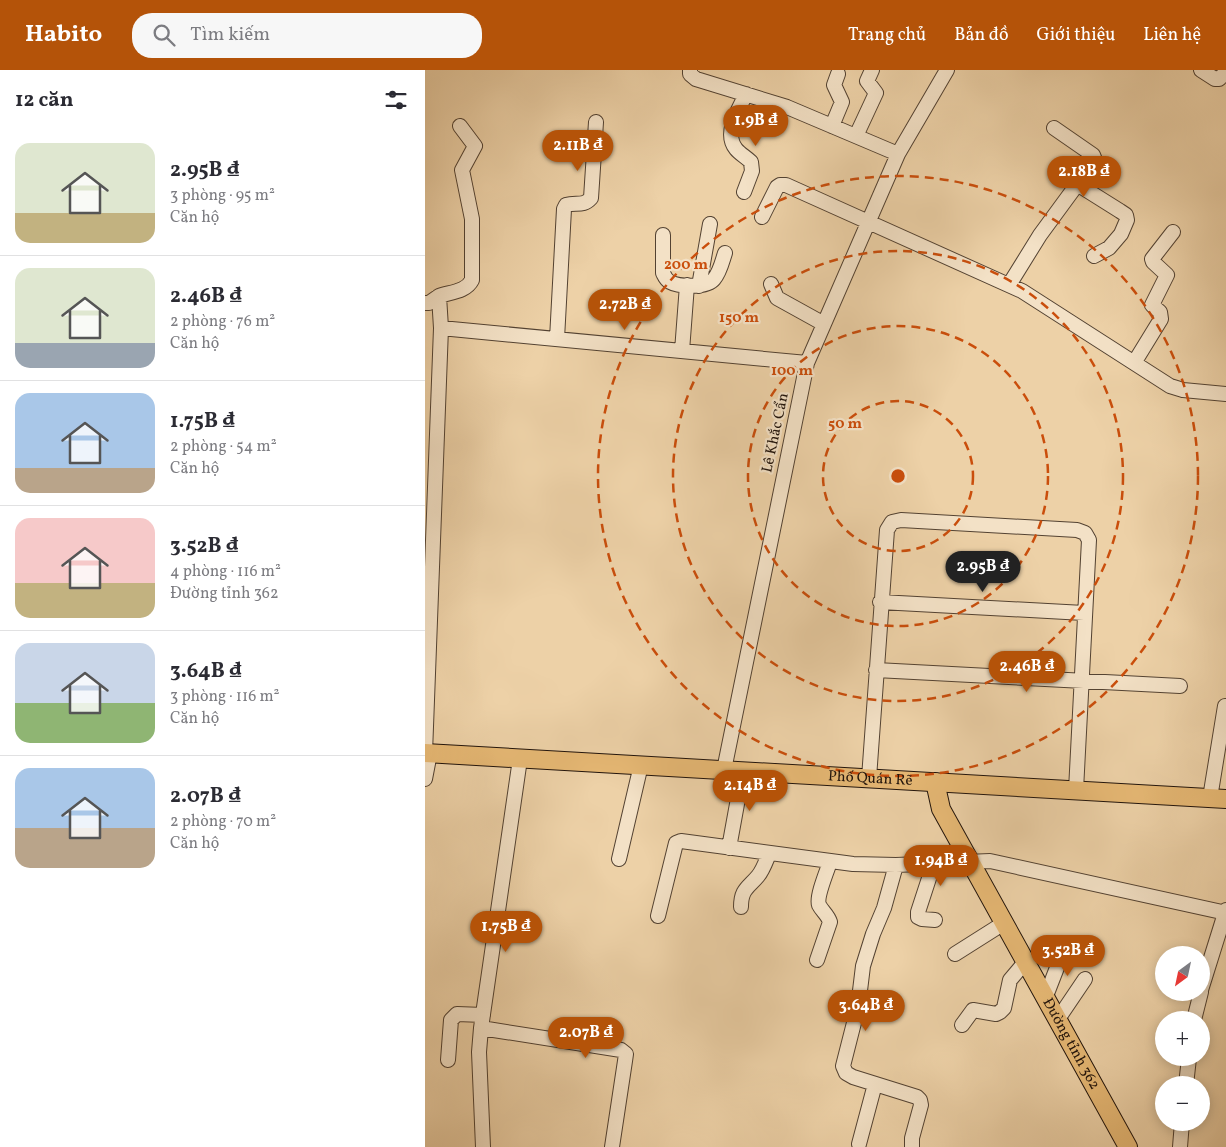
<!DOCTYPE html>
<html lang="vi">
<meta charset="utf-8">
<style>
body{margin:0;font-family:Vollkorn,serif;background:#f7f7f7;color:#2b2b33;height:100vh;display:flex;flex-direction:column;font-size:19px;white-space:nowrap}
*{box-sizing:border-box;margin:0}
p{font-size:16px;color:#7c7c81}
.icon{flex:none;width:28px;height:28px;fill:none;stroke:currentColor;stroke-width:2;stroke-linecap:round;stroke-linejoin:round}
.map{position:relative;flex:1;overflow:hidden}
.drawer{display:flex;flex-direction:column;background:#fff;width:425px}
.drawer>*{flex:none}
.needle{width:32px;rotate:213deg}
.buttons{position:absolute;left:730px;top:876px;display:grid;gap:10px}
.buttons a{display:grid;place-items:center;width:55px;height:55px;border-radius:50%;background:#fff;box-shadow:0 2px 12px #0003;font-size:25px}
.price{position:absolute;translate:-50% -42px;padding:0 11px;border-radius:18px;background:#b45309;color:#fff;font-size:16px;line-height:32px;filter:drop-shadow(0 1px 2px #0008)}
.price::after{content:'';position:absolute;left:50%;top:30px;width:15px;height:11px;margin-left:-8px;background:inherit;clip-path:polygon(0 0,100% 0,50% 100%)}
.price.current{background:#222;color:#fff}
ul{padding:0;list-style:none}
li{display:flex;align-items:center;gap:15px;height:125px;padding:0 15px}
li+li{border-top:1px solid #e1e1e2}
li span{display:grid;place-items:center;flex:none;width:140px;height:100px;border-radius:15px;color:#555}
li>.icon{margin-inline-start:auto}
span .icon{width:60px;height:60px;fill:#fffc;stroke-width:1}
li b{font-size:21px}
h2{display:flex;justify-content:space-between;align-items:center;height:60px;padding:0 15px;font-size:21px}
header{display:flex;align-items:center;gap:30px;box-sizing:border-box;height:70px;padding:0 25px;background:#b45309;color:#fff}
header strong{font-size:24px}
nav{display:flex;gap:28px;margin-inline-start:auto;font-size:18px}
.search{width:350px;height:45px;background:#f7f7f7;display:flex;align-items:center;gap:12px;box-sizing:border-box;padding:0 18px;border-radius:20px;color:#7c7c81;font-size:19px}
main{display:flex;flex:1;min-height:0}
.map>svg:first-child{display:block}
.lines{fill:none;stroke-linecap:round;stroke-linejoin:round}
.minor-casing{stroke:#534232;stroke-width:16}
.major-casing{stroke:#20130b;stroke-width:20}
.minor{stroke:#f3e1c6;stroke-width:14}
.major{stroke:#e6b874;stroke-width:18}
.ring{fill:none;stroke:#ca4e0c;stroke-width:2.5;stroke-dasharray:9 6}
.labels{text-anchor:middle;dominant-baseline:central;stroke-width:4.5;stroke-linejoin:round;paint-order:stroke}
.street-label{font-size:15px;fill:#20130b;stroke:#f3e1c6}
.centre{fill:#ca4e0c;stroke:#f3e1c6;stroke-width:2.5}
.ring-label{font-size:15px;text-anchor:middle;font-weight:bold;fill:#ca4e0c;stroke:#f3e1c6;stroke-width:4.5;stroke-linejoin:round;paint-order:stroke}
</style>
<header>
<strong>Habito</strong>
<div class="search"><svg class="icon" aria-label="search" viewBox="0 0 24 24"><circle cx="10" cy="10" r="6"/><path d="M15 15l6 6"/></svg>Tìm kiếm</div>
<nav><a>Trang chủ</a><a>Bản đồ</a><a>Giới thiệu</a><a>Liên hệ</a></nav>
</header>
<main>
<section class="drawer">
<h2>12 căn<svg class="icon" aria-label="filters" viewBox="0 0 24 24"><path d="M4 7h16M4 17h16"/><circle cx="9" cy="7" r="2"/><circle cx="15" cy="17" r="2"/></svg></h2>
<ul>
<li><span style="background:linear-gradient(#dfe7d0 70%,#c2b280 0)"><svg class="icon" aria-label="home" viewBox="0 0 24 24"><path d="M3 11l9-7 9 7M6 9v11h12V9"/></svg></span><div><b>2.95B ₫</b><p>3 phòng · 95 m²</p><p>Căn hộ</p></div></li>
<li><span style="background:linear-gradient(#dfe7d0 75%,#9aa5b1 0)"><svg class="icon" aria-label="home" viewBox="0 0 24 24"><path d="M3 11l9-7 9 7M6 9v11h12V9"/></svg></span><div><b>2.46B ₫</b><p>2 phòng · 76 m²</p><p>Căn hộ</p></div></li>
<li><span style="background:linear-gradient(#a9c7e8 75%,#b9a48a 0)"><svg class="icon" aria-label="home" viewBox="0 0 24 24"><path d="M3 11l9-7 9 7M6 9v11h12V9"/></svg></span><div><b>1.75B ₫</b><p>2 phòng · 54 m²</p><p>Căn hộ</p></div></li>
<li><span style="background:linear-gradient(#f6c9c9 65%,#c2b280 0)"><svg class="icon" aria-label="home" viewBox="0 0 24 24"><path d="M3 11l9-7 9 7M6 9v11h12V9"/></svg></span><div><b>3.52B ₫</b><p>4 phòng · 116 m²</p><p>Đường tỉnh 362</p></div></li>
<li><span style="background:linear-gradient(#c9d6e8 60%,#8fb573 0)"><svg class="icon" aria-label="home" viewBox="0 0 24 24"><path d="M3 11l9-7 9 7M6 9v11h12V9"/></svg></span><div><b>3.64B ₫</b><p>3 phòng · 116 m²</p><p>Căn hộ</p></div></li>
<li><span style="background:linear-gradient(#a9c7e8 60%,#b9a48a 0)"><svg class="icon" aria-label="home" viewBox="0 0 24 24"><path d="M3 11l9-7 9 7M6 9v11h12V9"/></svg></span><div><b>2.07B ₫</b><p>2 phòng · 70 m²</p><p>Căn hộ</p></div></li>
</ul>
</section>
<div class="map">
<svg width="801" height="1077" viewBox="0 0 801 1077">
<rect width="100%" height="100%" fill="#edd1a7"/>
<filter id="stains"><feTurbulence type="fractalNoise" baseFrequency=".004" numOctaves="4"/><feColorMatrix values="0 0 0 0 .2 0 0 0 0 .09 0 0 0 0 .02 0 0 0 .5 -.17"/></filter>
<radialGradient id="worn" r=".72"><stop offset=".6" stop-color="#630" stop-opacity="0"/><stop offset="1" stop-color="#630" stop-opacity=".3"/></radialGradient>
<g class="lines">
<defs>
<path id="minor" d="M265,0V4L271,9L362,37L473,84
M776,0L790,9H794L801,2
M407,56L417,32L409,15L413,4
M431,66L451,23L442,11L447,0
M652,114L695,141L701,145L702,150L696,164L684,178L669,186
M319,122L327,101L326,92C321,87 315,84 311,79C298,63 314,39 321,24
M337,147L352,117L355,115H361L597,221L745,316L758,320L801,324
M238,165V203C240,207 241,210 245,212C254,217 282,218 289,209C295,202 297,192 300,183
M346,214L352,228L399,254
M584,215L615,165L670,90L668,85L629,58
M274,216L285,154
M14,226C25,222 41,222 47,210V149L37,100L50,76L35,56
M0,233H4L14,226L16,258L0,683
M16,258L382,293
M132,269L139,139L141,135C151,132 158,137 166,128L171,52
M257,281L262,215
M709,293L736,249L735,242L727,235L742,205L728,192L727,189L748,162
M455,532L659,543
M451,600L755,616
M299,700L382,293L473,84L522,0
M444,708L462,460L467,452L476,450L652,460L660,463L664,470L651,720
M0,709L5,683
M785,728L800,636
M304,778L318,701
M194,789L216,695
M509,793L493,842V847L497,849L510,850
M471,795L459,838L448,864L438,896L433,937L418,996L421,1003L428,1007L492,1027L495,1030L496,1035L487,1068V1077
M316,837C316,819 323,818 333,806C338,800 341,791 344,784
M233,846L251,773L256,771L428,794L471,795L565,791L801,843
M530,884L579,853
M392,890L405,852C403,845 397,841 394,835C391,827 402,801 405,792
M776,920L801,840
M621,926L640,877
M633,949L660,909
M769,950L776,922
M537,955L548,940L571,944L575,942L579,938L585,910L601,891
M56,958L196,980L201,984L200,991L187,1077
M23,990L26,950L32,944L58,945
M761,1015L764,988
M434,1074L450,1014
M58,1077L54,982L56,958L95,689
M755,1077L757,1052"/>
<g id="major">
<path id="s1" d="M0,683L801,729"/>
<path id="s2" d="M510,712L516,739L703,1077"/>
</g>
</defs>
<use href="#minor" class="minor-casing"/>
<use href="#major" class="major-casing"/>
<use href="#minor" class="minor"/>
<use href="#major" class="major"/>
</g>
<g class="ring">
<circle cx="473" cy="406" r="75"/>
<circle cx="473" cy="406" r="150"/>
<circle cx="473" cy="406" r="225"/>
<circle cx="473" cy="406" r="300"/>
</g>
<g class="labels">
<g class="street-label">
<text transform="translate(351 363) rotate(-78)">Lê Khắc Cẩn</text>
<text stroke="none"><textPath href="#s1" startOffset="446">Phố Quán Rẽ</textPath></text>
<text stroke="none"><textPath href="#s2" startOffset="296">Đường tỉnh 362</textPath></text>
</g>
</g>
<circle cx="473" cy="406" r="8" class="centre"/>
<g class="ring-label">
<text x="261" y="199">200 m</text>
<text x="314" y="252">150 m</text>
<text x="367" y="305">100 m</text>
<text x="420" y="358">50 m</text>
</g>
<rect width="100%" height="100%" filter="url(#stains)"/>
<rect width="100%" height="100%" fill="url(#worn)"/>
</svg>
<div class="buttons">
<a><svg class="needle" viewBox="-14 -14 28 28"><path d="M0-13l5 13h-10z" fill="#e53935"/><path d="M0 13l5-13h-10z" fill="#7c7c81"/></svg></a>
<a>+</a>
<a>−</a>
</div>
<b class="price" style="left:331px;top:77px">1.9B ₫</b>
<b class="price" style="left:153px;top:102px">2.11B ₫</b>
<b class="price" style="left:659px;top:128px">2.18B ₫</b>
<b class="price" style="left:200px;top:261px">2.72B ₫</b>
<b class="price current" style="left:558px;top:523px">2.95B ₫</b>
<b class="price" style="left:602px;top:623px">2.46B ₫</b>
<b class="price" style="left:325px;top:742px">2.14B ₫</b>
<b class="price" style="left:516px;top:817px">1.94B ₫</b>
<b class="price" style="left:81px;top:883px">1.75B ₫</b>
<b class="price" style="left:643px;top:907px">3.52B ₫</b>
<b class="price" style="left:441px;top:962px">3.64B ₫</b>
<b class="price" style="left:161px;top:989px">2.07B ₫</b>
</div>
</main>
